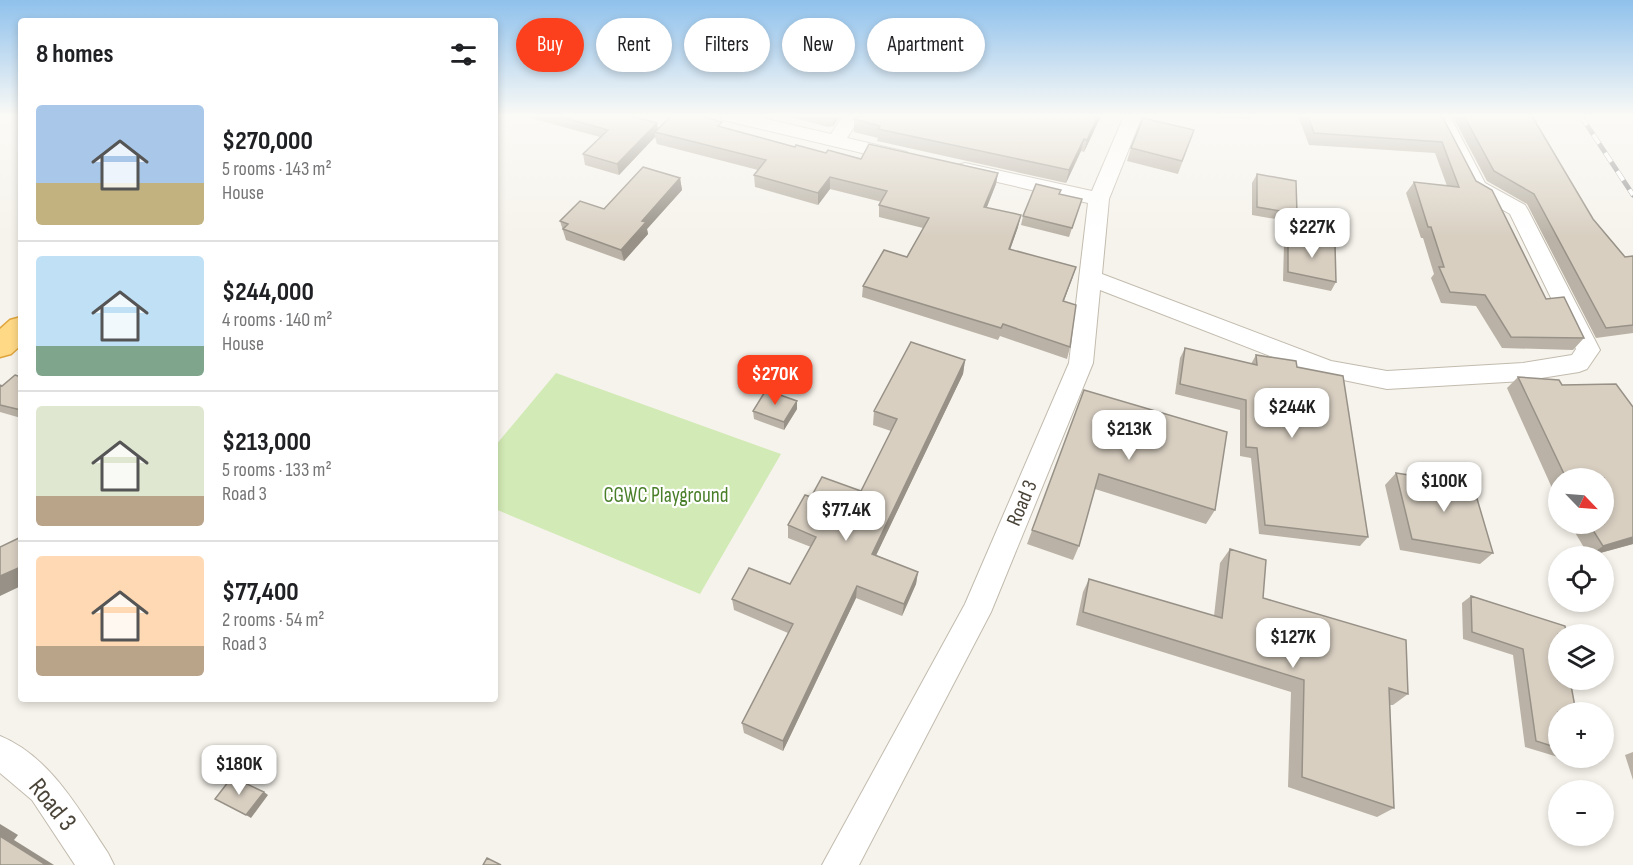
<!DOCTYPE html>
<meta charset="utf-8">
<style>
body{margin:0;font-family:"Sofia Sans Condensed",sans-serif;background:#f2f2f2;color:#202124;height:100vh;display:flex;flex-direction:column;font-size:22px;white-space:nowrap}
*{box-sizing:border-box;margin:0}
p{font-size:20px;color:#757577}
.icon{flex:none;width:33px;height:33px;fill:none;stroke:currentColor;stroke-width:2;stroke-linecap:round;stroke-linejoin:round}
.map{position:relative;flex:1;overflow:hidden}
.details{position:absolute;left:18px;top:18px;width:480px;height:684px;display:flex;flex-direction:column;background:#fff;border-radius:6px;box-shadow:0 3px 9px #0003}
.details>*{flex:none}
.guide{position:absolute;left:516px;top:18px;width:570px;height:54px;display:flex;gap:12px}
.needle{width:39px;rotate:115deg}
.fabs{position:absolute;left:1548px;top:468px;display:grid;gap:12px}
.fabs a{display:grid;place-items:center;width:66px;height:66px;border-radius:50%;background:#fff;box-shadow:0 3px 9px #0003;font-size:30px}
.price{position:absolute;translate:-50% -51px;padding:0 14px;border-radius:12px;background:#fff;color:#222;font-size:20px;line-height:39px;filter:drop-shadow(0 2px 3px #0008)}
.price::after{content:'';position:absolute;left:50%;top:36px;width:18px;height:14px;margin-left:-9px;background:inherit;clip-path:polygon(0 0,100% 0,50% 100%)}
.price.active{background:#fc3f1d;color:#fff}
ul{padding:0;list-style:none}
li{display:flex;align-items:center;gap:18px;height:150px;padding:0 18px}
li+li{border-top:2px solid #e0e0e0}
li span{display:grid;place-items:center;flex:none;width:168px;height:120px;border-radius:6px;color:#555}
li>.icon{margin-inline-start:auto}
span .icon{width:72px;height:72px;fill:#fffc;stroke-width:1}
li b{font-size:26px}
h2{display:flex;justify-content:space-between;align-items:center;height:72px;padding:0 18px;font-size:26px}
.chip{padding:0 21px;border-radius:27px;background:#fff;box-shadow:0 3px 9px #0003;font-size:21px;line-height:54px}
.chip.active{background:#fc3f1d;color:#fff}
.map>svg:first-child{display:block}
.green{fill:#d2eab5}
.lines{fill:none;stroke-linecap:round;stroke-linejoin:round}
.minor-casing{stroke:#c2bbae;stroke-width:2}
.trunk-casing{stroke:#e0a43c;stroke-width:3}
.minor{fill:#fff;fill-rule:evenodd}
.trunk{fill:#ffd985;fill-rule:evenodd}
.rail-casing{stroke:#9a9a9a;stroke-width:5}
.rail{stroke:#fff;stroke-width:4;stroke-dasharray:11;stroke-linecap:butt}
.wall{fill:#bab2a6}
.shaded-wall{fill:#979187}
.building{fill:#d8cfc1;stroke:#979187;stroke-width:1.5}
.labels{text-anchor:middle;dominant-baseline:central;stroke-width:4.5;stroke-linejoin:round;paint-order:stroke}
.park-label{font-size:21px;fill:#4a7f2a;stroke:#fff}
.street-label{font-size:21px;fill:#4b4439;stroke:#fff}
.near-street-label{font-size:26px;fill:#4b4439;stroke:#fff}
</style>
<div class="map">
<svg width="1633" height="865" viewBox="0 0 1633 865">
<rect width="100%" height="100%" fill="#f6f3ec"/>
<path class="green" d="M556,373L781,454L700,594L495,509V446Z"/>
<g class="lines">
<defs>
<path id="minor" d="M721,116H753L831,134L843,116H861L847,138L907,152L910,156L900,162L723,120Z
M1124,116H1142L1109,199L1102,274L1331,361L1387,371L1523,363L1572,355L1576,349L1510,214L1470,191L1432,116H1450L1485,183L1525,205L1528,210L1600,350L1587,369L1579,372L1523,381L1387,389L1319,375L1100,290L1093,363L991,612L859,865H822L965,604L1069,363L1088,203L958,173L955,169L958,165L965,163L1092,191Z
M0,736C51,757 79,810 108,853L114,865H75L32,800L0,773Z"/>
<path id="trunk" d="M21,317V345L11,354L0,357V329L10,320Z"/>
</defs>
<use href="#minor" class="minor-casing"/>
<use href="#trunk" class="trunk-casing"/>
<use href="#minor" class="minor"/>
<use href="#trunk" class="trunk"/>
<defs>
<path id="rail" d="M1581,116L1633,195"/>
</defs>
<use href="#rail" class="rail-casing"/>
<use href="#rail" class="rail"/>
</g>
<path class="wall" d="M523,116H631L658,129L723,128L795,147L861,159L998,173L996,184L987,207L1018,227L1010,250L1076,267L1064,301L1070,347L1067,359L1000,336L998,340L862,297L863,286L907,257L923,228L879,217V205L882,202L830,189L818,205L755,187L754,175L758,170L657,144L655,137L619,175L585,165L583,154L600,137Z
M787,116H841L833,126L828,127Z
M1101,116L1084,152L1081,151L1066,183L877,141L878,138L854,132V119Z
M1222,116H1251L1250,119L1221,118Z
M1298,116H1442L1476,181L1546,299L1584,338L1573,350L1502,348L1476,306L1441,303L1431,278L1434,274L1423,238H1421L1406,193L1414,182L1447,186L1435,153L1309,145Z
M1456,116H1532L1593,219L1625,257L1633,256V333L1596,338L1527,204L1487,181L1454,119Z
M1194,130L1178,174L1127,161L1131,148Z
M1257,174L1297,214L1293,222L1252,215V183Z
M680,178L682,190L647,229L648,234L624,261L566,240L560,221L604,209Z
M1082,199L1069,237L1021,225L1023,216Z
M1288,236L1336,282L1331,291L1283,281L1284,244Z
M1185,348L1251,364L1256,355L1297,367L1368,537L1360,546L1259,534L1251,458L1240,456V410L1175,394L1180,358Z
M965,360L963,374L876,555L918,572L916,584L902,616L856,598L783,751L744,733L742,723L788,633L734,610L732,599L790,584L811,547L788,538V525L811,497L861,491L891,431L873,425L874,411Z
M21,377V418L0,412V385L2,386Z
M1518,377L1562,385L1633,544L1589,556L1570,524H1604V478H1558V505L1550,490L1552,488L1507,388Z
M1084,390L1215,510L1206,524L1095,489L1079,546L1073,560L1027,544Z
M797,409L784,430L754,419L753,411Z
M1396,473L1493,553L1480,564L1400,550L1385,485Z
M1230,549L1263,598L1408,694L1393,705H1390L1394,808L1377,817L1288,787L1291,692L1076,625L1083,592L1089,579L1214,616L1220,563Z
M1471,596L1565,626L1558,712V757L1525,747L1513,655L1463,639L1462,603Z
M1633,752V780L1625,755Z
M1559,758H1579L1571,761Z"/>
<path class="shaded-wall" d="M833,116H841L833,126Z
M1098,116H1101L1084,152L1087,140Z
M657,123L659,134L655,132V137L619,175L617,164Z
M1084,139L1081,151L1066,183L1069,170Z
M998,173L996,184L982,219L984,207Z
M830,177V189L818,205V193Z
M680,178L682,190L647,229L648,234L624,261L621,250L642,221Z
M1021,215L1018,227L1006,261L1009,249Z
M1076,267L1072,279L1059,313L1063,301Z
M965,360L963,374L871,566L872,554Z
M797,401V409L784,430V422Z
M1633,537V544L1589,556L1603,546Z
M18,568L21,586L0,596V576Z
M918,572L916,584L902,616L904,604Z
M857,586L856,598L783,751V741Z
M264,792L268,795L251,818L246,815Z
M0,824L18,835L14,840L54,865H46L0,836Z"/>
<path class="building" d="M558,116H631L657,123L617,164L583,154L608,130Z
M671,116H701L722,122L718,126L795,147L796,145L826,153L828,150L861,159L869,144L998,173L984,207L1021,215L1009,249L1076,267L1063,301L1076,305L1070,347L1003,324L1001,328L863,286L884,250L907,257L929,218L879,205L887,191L830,177L818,193L754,175L766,160L655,132Z
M857,116H1098L1087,140L1084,139L1069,170L878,129L880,126L854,119Z
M1308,116H1442L1476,181L1492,190L1546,299L1564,297L1584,338L1511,337L1485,295L1450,292L1439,267H1444L1431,227H1428L1414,182L1459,187L1442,142L1314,133Z
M1464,116H1532L1593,219L1625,257L1633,256V325L1606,328L1534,194L1494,171Z
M1143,118L1194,130L1182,161L1131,148Z
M643,167L680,178L642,221L646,222L621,250L563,229L568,224L560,221L580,201L604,209Z
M1257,174L1296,181L1297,214L1257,207Z
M1036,184L1061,190L1059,194L1082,199L1072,228L1023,216Z
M1288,236L1335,245L1336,282L1288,272Z
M911,342L965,360L872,554L918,572L904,604L857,586L783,741L742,723L793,624L732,599L749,568L790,584L816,537L788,525L805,495L811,497L822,477L861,491L897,419L874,411Z
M1185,348L1257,365L1256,355L1296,361L1297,367L1343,376L1368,537L1265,525L1257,448L1246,447V400L1180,384Z
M15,375L21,377V410L0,405V385L2,386Z
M1518,377L1559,380L1562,385L1616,384L1633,407V537L1603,546L1589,524H1604V478H1566Z
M766,390L797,401L784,422L753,411Z
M1084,390L1227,432L1215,510L1099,474L1079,546L1032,530Z
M1396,473L1473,485L1493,553L1412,539Z
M21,537V591L18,568L0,576V547Z
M1230,549L1266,560L1263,598L1406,640L1408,694L1389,688L1394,808L1302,777L1304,680L1083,612L1089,579L1222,618Z
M1471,596L1565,626L1566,634H1558V680H1570L1576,712H1558V748L1536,741L1523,649L1472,632Z
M232,777L264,792L246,815L215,799Z
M0,836L46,865H0Z
M487,858L501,865H483Z"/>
<linearGradient id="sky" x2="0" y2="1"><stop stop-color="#8fc1ec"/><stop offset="0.49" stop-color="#fbfaf6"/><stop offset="1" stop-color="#fbfaf6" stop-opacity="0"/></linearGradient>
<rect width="1633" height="237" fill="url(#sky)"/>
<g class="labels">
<g class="park-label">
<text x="666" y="495">CGWC Playground</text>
</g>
<g class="street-label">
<text transform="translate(1022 503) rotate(-67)">Road 3</text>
</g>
<g class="near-street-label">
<text transform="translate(52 805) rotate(51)">Road 3</text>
</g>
</g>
</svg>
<div class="fabs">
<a><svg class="needle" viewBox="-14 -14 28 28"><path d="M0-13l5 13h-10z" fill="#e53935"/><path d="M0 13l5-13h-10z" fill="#757577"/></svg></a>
<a><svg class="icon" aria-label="locate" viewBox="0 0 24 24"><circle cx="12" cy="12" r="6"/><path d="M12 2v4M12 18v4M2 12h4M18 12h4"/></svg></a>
<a><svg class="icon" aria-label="layers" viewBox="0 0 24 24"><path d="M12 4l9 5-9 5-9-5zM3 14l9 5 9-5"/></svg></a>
<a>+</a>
<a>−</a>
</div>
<b class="price" style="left:1312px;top:259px">$227K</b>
<b class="price active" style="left:775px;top:406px">$270K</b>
<b class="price" style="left:1292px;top:439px">$244K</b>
<b class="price" style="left:1129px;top:461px">$213K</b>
<b class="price" style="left:1444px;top:513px">$100K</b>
<b class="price" style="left:846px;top:542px">$77.4K</b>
<b class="price" style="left:1293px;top:669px">$127K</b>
<b class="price" style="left:239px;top:796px">$180K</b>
<div class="guide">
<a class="chip active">Buy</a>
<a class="chip">Rent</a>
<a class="chip">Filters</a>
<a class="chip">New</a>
<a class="chip">Apartment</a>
</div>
<section class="details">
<h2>8 homes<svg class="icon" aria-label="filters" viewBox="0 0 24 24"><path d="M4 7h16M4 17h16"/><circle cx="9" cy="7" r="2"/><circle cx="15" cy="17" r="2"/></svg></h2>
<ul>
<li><span style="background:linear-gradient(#a9c7e8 65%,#c2b280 0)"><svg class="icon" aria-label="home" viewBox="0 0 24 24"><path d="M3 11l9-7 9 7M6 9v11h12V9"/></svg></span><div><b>$270,000</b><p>5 rooms · 143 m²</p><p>House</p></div></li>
<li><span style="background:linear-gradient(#bfe0f5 75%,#7fa58c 0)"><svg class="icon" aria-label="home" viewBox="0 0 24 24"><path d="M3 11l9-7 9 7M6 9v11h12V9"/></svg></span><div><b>$244,000</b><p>4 rooms · 140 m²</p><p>House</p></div></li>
<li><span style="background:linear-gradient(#dfe7d0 75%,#b9a48a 0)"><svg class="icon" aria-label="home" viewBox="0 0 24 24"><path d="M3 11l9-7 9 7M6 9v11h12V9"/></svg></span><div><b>$213,000</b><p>5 rooms · 133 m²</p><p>Road 3</p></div></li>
<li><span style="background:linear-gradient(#ffd9b3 75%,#b9a48a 0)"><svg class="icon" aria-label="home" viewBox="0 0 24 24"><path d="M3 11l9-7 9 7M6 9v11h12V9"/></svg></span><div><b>$77,400</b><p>2 rooms · 54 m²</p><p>Road 3</p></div></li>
</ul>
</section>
</div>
